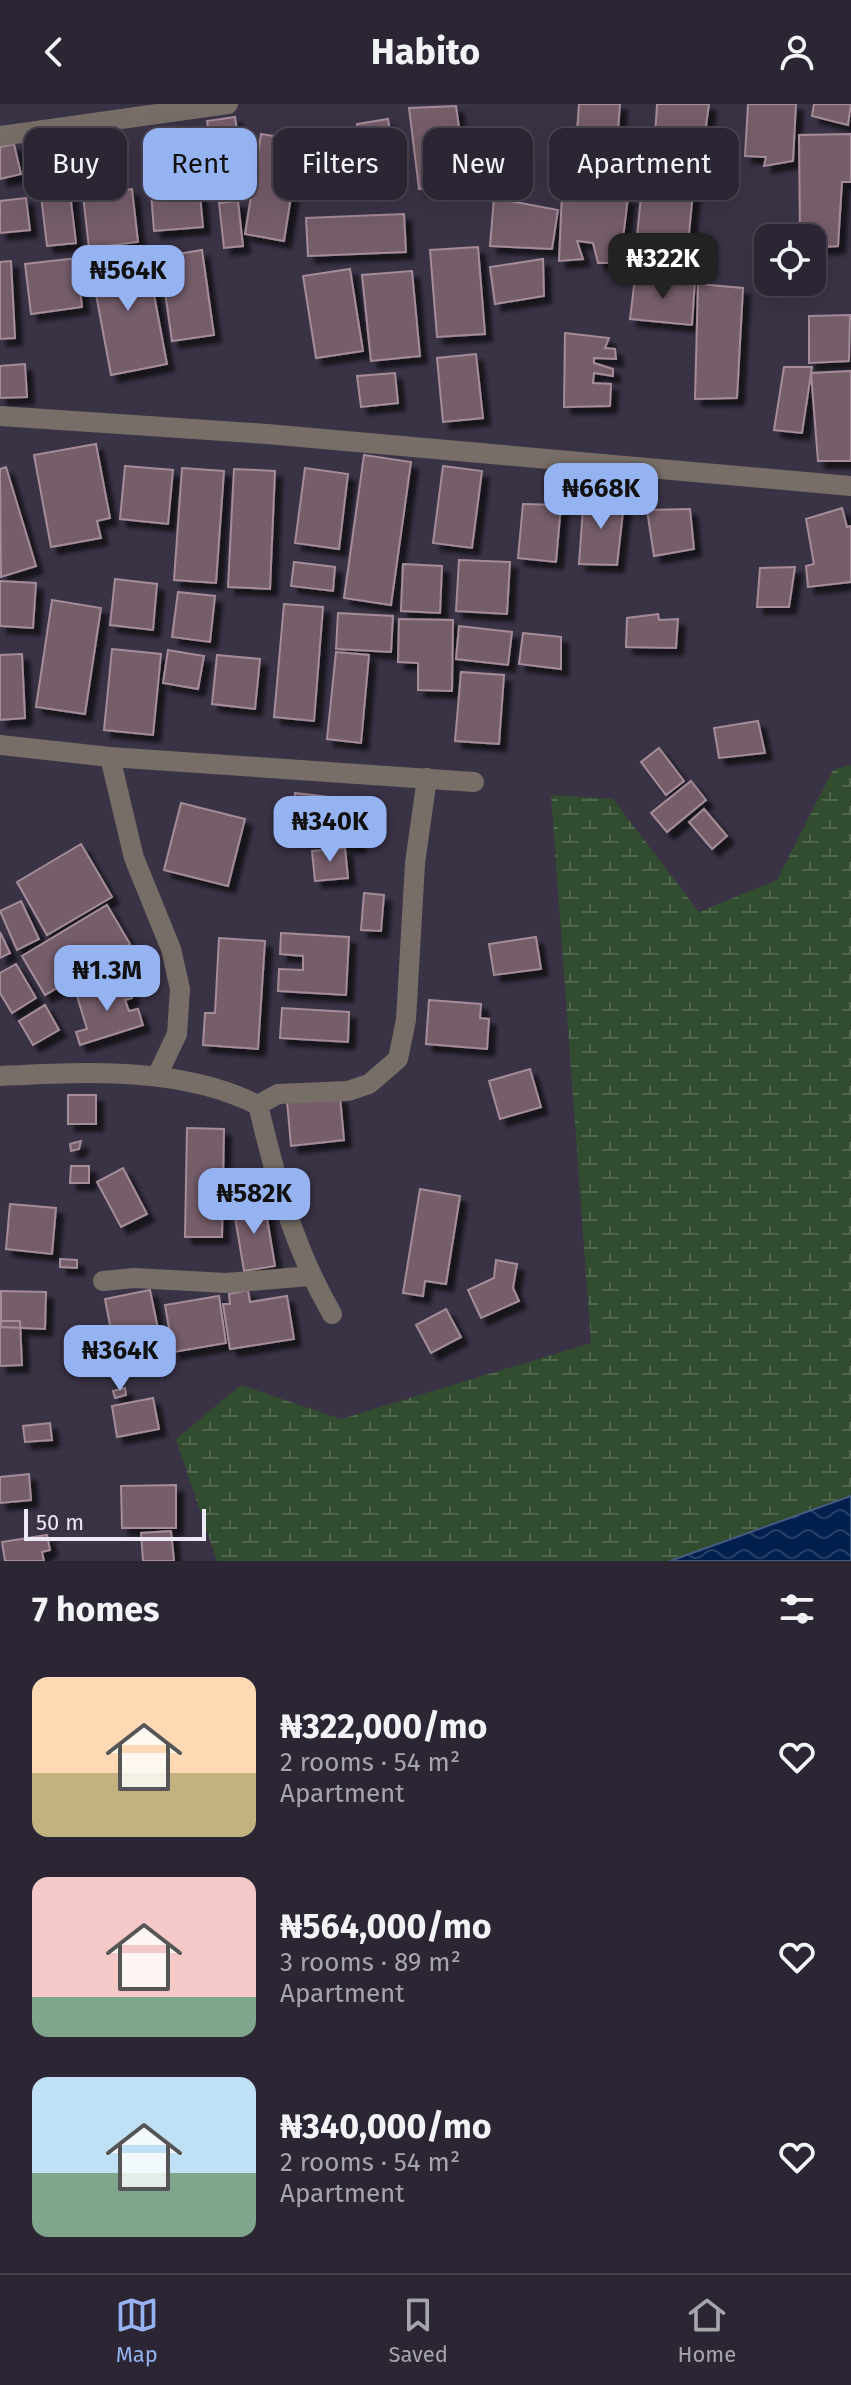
<!DOCTYPE html>
<meta charset="utf-8">
<style>
body{margin:0;font-family:"Fira Sans",sans-serif;background:#342e3c;color:#f1f3f6;height:100vh;display:flex;flex-direction:column;font-size:30px;white-space:nowrap}
*{box-sizing:border-box;margin:0}
p{font-size:26px;color:#a6a5ac}
.icon{flex:none;width:44px;height:44px;fill:none;stroke:currentColor;stroke-width:2;stroke-linecap:round;stroke-linejoin:round}
.map{position:relative;height:1457px;overflow:hidden}
.details{display:flex;flex-direction:column;background:#2c2634;flex:1}
.details>*{flex:none}
.hud{position:absolute;left:24px;top:24px;width:804px;height:72px;display:flex;gap:16px}
.fabs{position:absolute;left:754px;top:120px;display:grid;gap:16px}
.fabs a{display:grid;place-items:center;width:72px;height:72px;border-radius:16px;background:#2c2634;box-shadow:0 8px 32px #0002,0 0 0 2px #48434f;font-size:40px}
.scale{position:absolute;left:24px;bottom:20px;width:182px;box-sizing:border-box;padding-left:8px;border:4px solid #ece8f5;border-top:0;font-size:22px;line-height:28px;white-space:nowrap;color:#ece8f5;-webkit-text-stroke:6px #3a3346;paint-order:stroke}
.price{position:absolute;translate:-50% -68px;padding:0 18px;border-radius:16px;background:#95b2f1;color:#111;font-size:26px;line-height:52px;filter:drop-shadow(0 2px 4px #0008)}
.price::after{content:'';position:absolute;left:50%;top:48px;width:24px;height:18px;margin-left:-12px;background:inherit;clip-path:polygon(0 0,100% 0,50% 100%)}
.price.current{background:#222;color:#fff}
ul{padding:0;list-style:none}
li{display:flex;align-items:center;gap:24px;height:200px;padding:0 32px}
li span{display:grid;place-items:center;flex:none;width:224px;height:160px;border-radius:16px;color:#555}
li>.icon{margin-inline-start:auto}
span .icon{width:96px;height:96px;fill:#fffc;stroke-width:1}
li b{font-size:34px}
h2{display:flex;justify-content:space-between;align-items:center;height:96px;padding:0 32px;font-size:34px}
.tag{padding:0 28px;border-radius:16px;background:#2c2634;box-shadow:0 8px 32px #0002,0 0 0 2px #48434f;font-size:28px;line-height:72px}
.tag.current{background:#95b2f1;color:#111}
header{display:flex;justify-content:space-between;align-items:center;height:104px;padding:0 32px;background:#2c2634;font-size:36px;font-weight:700}
.tab-bar{display:flex;justify-content:space-around;align-items:center;height:112px;border-top:2px solid #48434f;background:#2c2634;font-size:22px;color:#a6a5ac}
.tab-bar a{display:grid;justify-items:center;gap:4px}
.tab-bar .current{color:#95b2f1}
.map>svg:first-child{display:block}
.wetland{fill:url(#wetland-marsh)}
.water{fill:url(#water-waves);stroke:#485b80;stroke-width:2}
.building{fill:#745d6a;stroke:#a48c99;stroke-width:2;filter:url(#shadow)}
.lines{fill:none;stroke-linecap:round;stroke-linejoin:round}
.street{stroke:#776f67;stroke-width:20}
</style>
<header><svg class="icon" aria-label="back" viewBox="0 0 24 24"><path d="M15 5l-7 7 7 7"/></svg>Habito<svg class="icon" aria-label="person" viewBox="0 0 24 24"><circle cx="12" cy="8" r="4"/><path d="M4 21q1-7 8-7t8 7"/></svg></header>
<div class="map">
<svg width="851" height="1457" viewBox="0 0 851 1457">
<defs>
<pattern id="wetland-marsh" width="20" height="14" patternUnits="userSpaceOnUse" patternTransform="scale(2)"><rect width="20" height="14" fill="#324c2f"/><path d="M1 5h8M5 5V1M11 12h8M15 12V8" fill="none" stroke="#50664e"/></pattern>
<pattern id="water-waves" width="16" height="10" patternUnits="userSpaceOnUse" patternTransform="scale(2)"><rect width="16" height="10" fill="#021f4e"/><path d="M0 5q4-4 8 0t8 0" fill="none" stroke="#274068"/></pattern>
<filter id="shadow"><feDropShadow dx="7" dy="7" stdDeviation="2" flood-color="#0009"/></filter>
</defs>
<rect width="100%" height="100%" fill="#3a3346"/>
<path class="wetland" d="M851,661V1392L670,1457H217L176,1335L241,1281L341,1315L591,1239L551,691L613,695L699,808L777,776L833,666Z"/>
<path class="water" d="M851,1392V1457H670Z"/>
<path class="building" d="M579,0H620L615,67L574,69Z
M657,0H709L701,59L654,50Z
M748,0H796L793,57L764,62L766,53L745,52Z
M814,0H851L848,21L812,12Z
M456,2L467,80L419,85L409,4Z
M235,13L245,80L218,85L207,17Z
M388,15L397,72L366,77L357,20Z
M261,30L300,36L284,137L245,130Z
M851,30V78H842L838,142L812,144V134H800L799,31Z
M93,37L97,77L74,79L70,40Z
M14,40L21,70L0,75V43Z
M197,59L203,123L154,127L149,63Z
M644,62L695,68L685,170L634,163Z
M132,85L138,138L89,144L83,91Z
M70,89L76,139L47,142L41,92Z
M562,89L628,93L620,159H598L593,139L577,137L583,155L559,157Z
M26,94L30,126L0,129V97Z
M494,94L558,106L552,145L490,142Z
M238,97L243,142L224,144L219,99Z
M404,110L406,148L308,152L306,114Z
M478,143L485,230L437,233L430,146Z
M202,146L214,231L172,237L160,153Z
M146,148L167,260L111,271L90,158Z
M77,154L82,203L31,210L25,160Z
M543,155L544,192L495,200L490,163Z
M11,157L15,234L0,235V158Z
M350,165L363,247L316,254L303,172Z
M412,167L420,252L371,257L362,171Z
M635,174L695,176L692,221L630,215Z
M698,180L743,184L737,294L695,295Z
M850,211L849,257L809,259V212Z
M565,229L609,234L605,244L615,245L616,255L594,254V259L613,265V272L594,269L593,279L611,280L610,302L564,303Z
M476,250L483,314L443,318L437,254Z
M25,260L27,293L0,294V262Z
M784,263H812L802,329L774,326Z
M851,267V357H818L811,269Z
M395,269L398,299L361,303L357,272Z
M96,340L110,414L97,417L101,434L51,443L34,351Z
M364,351L411,358L391,501L344,494Z
M125,362L173,366L168,420L120,415Z
M443,362L482,367L472,444L433,439Z
M6,363L36,462L1,473L0,365Z
M182,364L224,367L216,479L174,476Z
M305,364L348,370L339,445L295,439Z
M234,365L275,367L270,485L228,483Z
M584,390L624,399L617,461L579,460Z
M523,400L561,401L556,458L518,454Z
M842,404L847,423L851,422V478L808,483L806,462L814,460L806,415Z
M690,405L694,445L654,452L647,406Z
M459,456L510,458L507,510L456,507Z
M294,458L335,463L333,487L291,482Z
M403,460L442,462L440,509L401,507Z
M795,463L789,503H757L760,464Z
M115,475L157,480L153,526L110,521Z
M0,477L36,479L33,524L0,522Z
M178,488L215,492L210,538L172,533Z
M52,496L101,504L85,610L36,603Z
M284,500L323,503L314,617L274,613Z
M338,509L393,512L391,548L336,545Z
M658,510L659,516L678,515L676,544L626,543L627,514Z
M399,515L453,516L452,587L418,586V559L398,558Z
M459,522L512,528L508,561L456,555Z
M523,529L561,533V565L519,560Z
M112,545L161,550L153,631L104,626Z
M168,546L204,552L198,585L163,579Z
M336,548L369,551L361,639L327,635Z
M22,550L25,614L0,616V551Z
M217,551L260,555L255,605L212,600Z
M461,568L504,571L499,640L455,637Z
M758,617L765,649L719,654L714,624Z
M659,644L684,677L666,691L641,658Z
M691,677L706,696L667,728L651,709Z
M295,689L363,697L358,742L290,734Z
M181,699L245,715L228,782L164,766Z
M704,705L727,732L712,745L689,718Z
M81,740L112,793L47,831L17,778Z
M345,744L348,774L315,777L312,747Z
M364,789L384,791L381,827L361,826Z
M21,797L39,835L17,846L0,807Z
M107,801L130,840L45,891L22,852Z
M0,828L10,849L0,854Z
M281,829L349,833L346,891L278,887L279,865L303,866V852L280,850Z
M536,833L541,865L494,871L489,840Z
M219,834L265,837L258,945L203,941L205,909H215Z
M16,860L36,894L12,909L0,889V869Z
M126,876L132,894L125,896L129,907L138,905L143,921L80,941L76,928L87,925L77,892Z
M429,896L481,900L480,914L489,915L487,945L426,940Z
M45,901L59,926L33,941L19,917Z
M282,904L349,908L348,938L280,934Z
M530,965L541,1003L500,1015L489,977Z
M68,991H96V1020H68Z
M340,992L344,1036L291,1042L287,997Z
M187,1024L224,1025L222,1133H185Z
M81,1037L79,1045L71,1047L70,1040Z
M71,1062H89V1079H70Z
M123,1064L147,1110L121,1123L97,1078Z
M420,1085L460,1092L446,1180L425,1177L423,1192L403,1189Z
M264,1096L275,1162L244,1167L233,1101Z
M10,1100L56,1104L52,1150L6,1145Z
M60,1155L77,1156V1164L60,1163Z
M496,1156L517,1160L513,1184L519,1197L481,1214L468,1186L494,1174Z
M150,1186L163,1249L117,1258L105,1195Z
M248,1186L250,1198L287,1192L294,1235L230,1245L223,1200H230L229,1190Z
M1,1187L46,1188L45,1225L1,1223Z
M219,1192L226,1239L173,1248L165,1201Z
M446,1205L461,1233L431,1249L416,1221Z
M0,1217H20L22,1261L0,1262Z
M125,1284L126,1291L115,1294L113,1287Z
M153,1294L159,1325L117,1333L112,1302Z
M50,1319L52,1336L25,1338L23,1322Z
M29,1370L31,1396L0,1399V1373Z
M176,1381V1424H122L121,1382Z
M171,1427L174,1457H143L141,1429Z
M47,1431L50,1446L42,1448L44,1457H5L2,1438Z"/>
<g class="lines">
<path class="street" d="M0,32L228,0
M0,312L267,330L851,382
M0,641L110,653L474,678
M110,653L134,754L171,845L180,885L177,930L157,972
M0,972C85,968 181,962 258,1001C277,1079 292,1140 332,1210
M258,1001L278,990L348,987L369,980L398,955L406,916L415,759L427,674
M103,1177L134,1174L226,1179L310,1172"/>
</g>
</svg>
<div class="fabs">
<a><svg class="icon" aria-label="locate" viewBox="0 0 24 24"><circle cx="12" cy="12" r="6"/><path d="M12 2v4M12 18v4M2 12h4M18 12h4"/></svg></a>
</div>
<div class="scale">50 m</div>
<b class="price current" style="left:663px;top:197px">₦322K</b>
<b class="price" style="left:128px;top:209px">₦564K</b>
<b class="price" style="left:601px;top:427px">₦668K</b>
<b class="price" style="left:330px;top:760px">₦340K</b>
<b class="price" style="left:107px;top:909px">₦1.3M</b>
<b class="price" style="left:254px;top:1132px">₦582K</b>
<b class="price" style="left:120px;top:1289px">₦364K</b>
<div class="hud">
<a class="tag">Buy</a>
<a class="tag current">Rent</a>
<a class="tag">Filters</a>
<a class="tag">New</a>
<a class="tag">Apartment</a>
</div>
</div>
<section class="details">
<h2>7 homes<svg class="icon" aria-label="filters" viewBox="0 0 24 24"><path d="M4 7h16M4 17h16"/><circle cx="9" cy="7" r="2"/><circle cx="15" cy="17" r="2"/></svg></h2>
<ul>
<li><span style="background:linear-gradient(#ffd9b3 60%,#c2b280 0)"><svg class="icon" aria-label="home" viewBox="0 0 24 24"><path d="M3 11l9-7 9 7M6 9v11h12V9"/></svg></span><div><b>₦322,000/mo</b><p>2 rooms · 54 m²</p><p>Apartment</p></div><svg class="icon" aria-label="heart" viewBox="0 0 24 24"><path d="M12 20l-8-8c-3-5 5-10 8-4 3-6 11-1 8 4z"/></svg></li>
<li><span style="background:linear-gradient(#f6c9c9 75%,#7fa58c 0)"><svg class="icon" aria-label="home" viewBox="0 0 24 24"><path d="M3 11l9-7 9 7M6 9v11h12V9"/></svg></span><div><b>₦564,000/mo</b><p>3 rooms · 89 m²</p><p>Apartment</p></div><svg class="icon" aria-label="heart" viewBox="0 0 24 24"><path d="M12 20l-8-8c-3-5 5-10 8-4 3-6 11-1 8 4z"/></svg></li>
<li><span style="background:linear-gradient(#bfe0f5 60%,#7fa58c 0)"><svg class="icon" aria-label="home" viewBox="0 0 24 24"><path d="M3 11l9-7 9 7M6 9v11h12V9"/></svg></span><div><b>₦340,000/mo</b><p>2 rooms · 54 m²</p><p>Apartment</p></div><svg class="icon" aria-label="heart" viewBox="0 0 24 24"><path d="M12 20l-8-8c-3-5 5-10 8-4 3-6 11-1 8 4z"/></svg></li>
</ul>
</section>
<nav class="tab-bar">
<a class="current"><svg class="icon" aria-label="map" viewBox="0 0 24 24"><path d="M3 6l6-2 6 2 6-2v14l-6 2-6-2-6 2zM9 4v14M15 6v14"/></svg>Map</a>
<a><svg class="icon" aria-label="saved" viewBox="0 0 24 24"><path d="M7 4h10v16l-5-4-5 4z"/></svg>Saved</a>
<a><svg class="icon" aria-label="home" viewBox="0 0 24 24"><path d="M3 11l9-7 9 7M6 9v11h12V9"/></svg>Home</a>
</nav>
